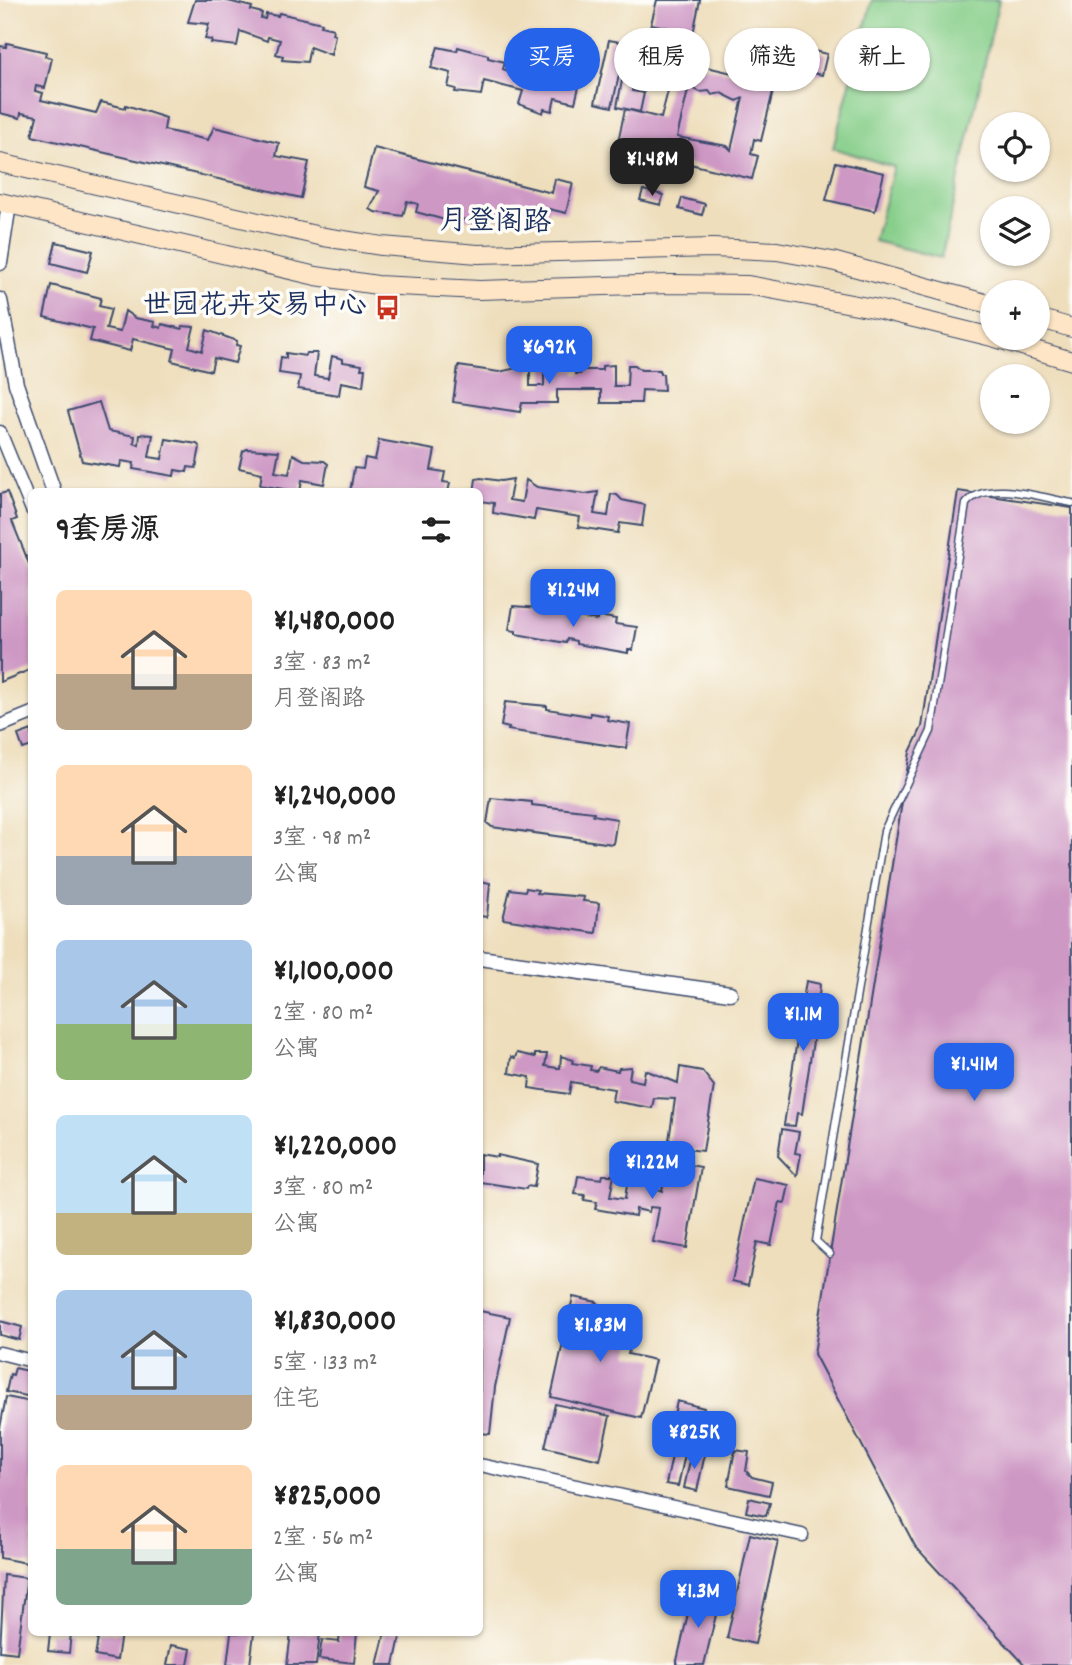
<!DOCTYPE html>
<html lang="zh">
<meta charset="utf-8">
<style>
body{margin:0;font-family:Dekko,"LXGW WenKai TC",sans-serif;background:#f6f6f6;color:#222;height:100vh;display:flex;flex-direction:column;font-size:26px;white-space:nowrap}
*{box-sizing:border-box;margin:0}
p{font-size:23px;color:#767676}
.icon{flex:none;width:38px;height:38px;fill:none;stroke:currentColor;stroke-width:2;stroke-linecap:round;stroke-linejoin:round}
.map{position:relative;flex:1;overflow:hidden}
.drawer{position:absolute;left:28px;top:488px;width:455px;height:1148px;display:flex;flex-direction:column;background:#fff;border-radius:10px;box-shadow:0 2px 5px #0004}
.drawer>*{flex:none}
.banner{position:absolute;left:504px;top:28px;width:462px;height:63px;display:flex;gap:14px}
.controls{position:absolute;left:980px;top:112px;display:grid;gap:14px}
.controls a{display:grid;place-items:center;width:70px;height:70px;border-radius:50%;background:#fff;box-shadow:0 2px 5px #0004;font-size:35px}
.price{position:absolute;translate:-50% -60px;padding:0 16px;border-radius:14px;background:#2563eb;color:#fff;font-size:23px;line-height:46px;filter:drop-shadow(0 2px 4px #0008)}
.price::after{content:'';position:absolute;left:50%;top:42px;width:21px;height:16px;margin-left:-10px;background:inherit;clip-path:polygon(0 0,100% 0,50% 100%)}
.price.active{background:#222;color:#fff}
ul{padding:0;list-style:none}
li{display:flex;align-items:center;gap:21px;height:175px;padding:0 28px}
li span{display:grid;place-items:center;flex:none;width:196px;height:140px;border-radius:10px;color:#555}
li>.icon{margin-inline-start:auto}
span .icon{width:84px;height:84px;fill:#fffc;stroke-width:1}
li b{font-size:30px}
h2{display:flex;justify-content:space-between;align-items:center;height:84px;padding:0 28px;font-size:30px}
.pill{padding:0 24px;border-radius:32px;background:#fff;box-shadow:0 2px 5px #0004;font-size:24px;line-height:63px}
.pill.active{background:#2563eb;color:#fff}
.map>svg:first-child{display:block}
.green{fill:#88cf8b;stroke:#527f74;stroke-width:2}
.building{fill:#ce98c5;fill-rule:evenodd}
.lines{fill:none;stroke-linecap:round;stroke-linejoin:round}
.service-casing{stroke:#3b496c;stroke-width:9}
.minor-casing{stroke:#3b496c;stroke-width:15}
.tertiary-casing{stroke:#3b496c;stroke-width:17}
.secondary-casing{stroke:#3b496c;stroke-width:20}
.service{stroke:#fff;stroke-width:6}
.minor{stroke:#fff;stroke-width:12}
.tertiary{stroke:#fff;stroke-width:14}
.secondary{stroke:#fde5c5;stroke-width:18}
.labels{text-anchor:middle;dominant-baseline:central;stroke-width:7;stroke-linejoin:round;paint-order:stroke}
.street-label{font-size:28px;fill:#1b2f5e;stroke:#fdfcf7}
.poi-label{font-size:28px;fill:#1b2f5e;stroke:#fdfcf7;text-anchor:end}
</style>
<div class="map">
<svg width="1072" height="1665" viewBox="0 0 1072 1665">
<rect width="100%" height="100%" fill="#fdfcf7"/>
<filter id="ink" filterUnits="userSpaceOnUse"><feTurbulence type="fractalNoise" baseFrequency=".0143" numOctaves="2"/><feDisplacementMap in="SourceGraphic" scale="14" xChannelSelector="R" yChannelSelector="G"/><feConvolveMatrix kernelMatrix="1 2 1 2 8 2 1 2 1" color-interpolation-filters="sRGB"/></filter>
<filter id="wash" filterUnits="userSpaceOnUse"><feTurbulence type="fractalNoise" baseFrequency=".00686" numOctaves="4" result="noise"/><feDisplacementMap in="SourceGraphic" scale="28" xChannelSelector="R" yChannelSelector="G"/><feGaussianBlur stdDeviation="1.57" result="paint"/><feColorMatrix in="noise" values="0 0 0 0 0 0 0 0 0 0 0 0 0 0 0 0 0 1.4 0 .05"/><feComposite in="paint" operator="in"/></filter>
<g filter="url(#wash)">
<rect width="100%" height="100%" fill="#eedebc"/>
<path class="green" d="M872,0H999L941,258L874,241L894,167L833,148Z"/>
<g id="blocks">
<path class="building" d="M195,0H224L252,7L251,10L262,13L261,18L265,19L266,14L278,16L279,13L322,23L321,26L333,29L332,34L335,35L331,55L310,47L307,62L282,60L283,56L276,54L280,40L268,37L267,41L240,31L237,46L211,43L212,40L205,39L209,24L188,22Z
M657,0H700L693,34L686,32L691,35L685,62L775,83L761,141L754,139L751,154L758,156L752,179L653,155L654,150L618,142L625,109L661,118L670,83L633,74L642,35L674,44L678,30L651,24ZM689,86L700,92L709,91L712,95L721,93L737,101L743,98L731,150L727,146L677,137Z
M609,40L626,43L612,107L595,103Z
M7,43L46,52L45,56L52,58L45,88L36,86L35,91L43,93L41,100L96,113L101,102L125,108L126,105L166,118L164,130L208,140L214,127L279,143L276,156L309,162L301,198L32,136L37,116L21,113L20,118L0,113V46L6,47Z
M438,47L457,51L458,47L488,55V58L505,62L503,69L509,71L511,64L529,68L530,64L560,71L559,74L577,78L575,86L579,87L575,103L555,98L552,111L544,109L543,113L519,104L523,91L484,81L481,95L455,92L456,89L448,87L451,73L431,68Z
M814,51L827,54L822,75L809,72Z
M623,75L635,78L632,91L644,93L640,112L617,107Z
M374,148L552,193L555,179L573,183L566,213L549,209L547,217L445,220L416,212L418,204L407,201L403,216L375,212L370,209L379,191L364,187Z
M836,162L884,173L875,211L826,200Z
M643,190L663,195L661,205L640,200Z
M682,198L705,204L702,215L679,209Z
M56,242L93,251L87,272L51,263Z
M51,285L101,298L99,306L111,309L106,329L120,332L125,311L135,318L155,322L154,326L161,328L162,324L182,329V326L194,327L189,347L202,351L207,330L237,341L236,345L240,346L235,363L214,358L211,371L172,361L175,349L133,339L130,351L90,341L93,329L44,317Z
M286,353L305,356L306,353H317L314,376L328,378L332,356L343,359V362L362,365L361,369H365L363,386L341,382L339,395L298,389L300,376L279,373L281,357L286,358Z
M530,365V386H544V365L556,367V370H576L575,374H580L583,370H602V366L614,365V386H627L628,365H635L641,370H660V374H663L664,391L642,390L641,403H601V390H557V403H522L520,412L453,402L458,366L499,372Z
M99,402L108,431L135,436L134,443L139,445L140,434L153,435L149,457L162,459L166,439L197,444L200,447L196,468L188,467L187,472L175,470L174,476L133,469L134,463L121,461L120,467L82,461L68,411Z
M379,440L435,450L431,470L445,472L443,482L450,483L448,492H350L354,468L363,469L365,458L375,460Z
M247,449L279,451L275,472L289,474L293,454L304,460L324,461L328,464L324,484L302,480L300,492L260,485L262,473L239,468L243,451Z
M481,478L501,481L513,479L509,500L522,502L526,480L537,487L585,494L598,492L594,514L608,516L611,494L617,495L622,500L645,505L642,526L620,523L618,533L578,527L580,517L536,510L534,520L493,513L494,503L480,501V492H474L476,479Z
M958,491L1072,508V1665H1025L915,1546L814,1354L910,752L922,727Z
M7,492L17,519L12,521L32,571V669L0,682V494Z
M513,606L554,609V613L597,620L598,616L616,619L615,624L637,627L633,650H628V653L576,644V641L567,639L566,643L516,634V631L509,630Z
M505,702L547,706V709L590,716V713L608,716L607,720L630,724L626,748L508,730L509,728L501,726Z
M32,730V746L23,749L18,735Z
M491,798L532,802V805L594,812L593,815L617,819L613,844L492,827L487,823Z
M480,881L490,883L487,917L480,916Z
M526,888L538,890L537,893L584,897L583,901L599,903L596,933L503,919L510,889L525,891Z
M806,981L820,984L818,1008L802,1114L797,1113L795,1126L784,1125Z
M517,1053L535,1057V1054H547L545,1066L557,1068H560L561,1056L573,1060L572,1063L591,1066L590,1070L596,1071L599,1067L618,1071L619,1068L631,1067L629,1079L643,1082L645,1070L678,1083L680,1067L702,1071L714,1086L703,1151L668,1147L675,1099L654,1098L652,1108L612,1101L614,1089L571,1082L569,1094L529,1088L530,1077L509,1073L511,1057L515,1058Z
M782,1129L799,1132L795,1153L801,1154L797,1176L778,1156Z
M480,1154L497,1157V1155L538,1164L534,1187L527,1186L526,1189L480,1182Z
M667,1161L701,1167L687,1248L653,1242L659,1208L650,1207L649,1212L636,1209L635,1216L595,1209L597,1202L584,1200L585,1195L575,1194L578,1176L602,1179L603,1175H614L610,1197L625,1199L628,1178L662,1191Z
M754,1178L789,1185L785,1203L780,1202L771,1245L757,1242L748,1285L732,1281Z
M573,1297L597,1302L631,1344L628,1354L655,1360L641,1418L551,1397Z
M480,1311L510,1317L495,1387L490,1434L480,1433Z
M0,1321L22,1327L19,1340L0,1335Z
M15,1368L28,1371L32,1397L6,1392L10,1374L13,1375Z
M6,1397L32,1402V1564L0,1558V1428Z
M677,1401L704,1408L698,1431L710,1434L705,1452L675,1444L679,1426L672,1425Z
M555,1404L610,1416L600,1460L545,1447Z
M674,1447L686,1450L678,1486L666,1484Z
M735,1450L749,1452L746,1471L752,1477L772,1482L769,1495L728,1486Z
M692,1451L705,1454L697,1491L684,1488Z
M749,1498L770,1503L766,1516L746,1512Z
M750,1534L778,1541L755,1644L727,1638Z
M4,1575L27,1578L17,1653L0,1651Z
M693,1592L720,1598L704,1665H676Z
M50,1633H71L69,1653L48,1651Z
M99,1633H121L117,1660L95,1656Z
M231,1633H254L250,1665H227Z
M291,1633H320L316,1665H287Z
M340,1633H357L354,1663L319,1659L322,1640L339,1642Z
M385,1633H401L394,1665H377Z
M171,1645L191,1649L188,1665H167Z"/>
</g>
</g>
<g filter="url(#ink)">
<use href="#blocks" fill-opacity="0" stroke="#3b496c" stroke-width="2"/>
<g class="lines">
<defs>
<path id="service" d="M830,1254L816,1241L884,831L931,731L966,504C985,478 1043,498 1072,503"/>
<path id="minor" d="M0,432L32,510
M0,726L32,713
M0,1353L32,1361
M480,1465L802,1535"/>
<path id="tertiary" d="M0,263L9,204
M0,300L16,384L54,492
M480,958L730,993"/>
<path id="secondary" d="M0,163L324,237L382,246L478,254L713,248L777,251L832,261L992,305
M0,202L316,276L377,285L480,290L670,284L748,285L873,308L992,337
M1038,318L1072,328
M995,338L1072,361"/>
</defs>
<use href="#service" class="service-casing"/>
<use href="#minor" class="minor-casing"/>
<use href="#tertiary" class="tertiary-casing"/>
<use href="#secondary" class="secondary-casing"/>
<use href="#service" class="service"/>
<use href="#minor" class="minor"/>
<use href="#tertiary" class="tertiary"/>
<use href="#secondary" class="secondary"/>
</g>
</g>
<defs>
<symbol id="bus-bare" viewBox="-9 -9 18 18"><path d="M-5-6H5V4H4V6H2V4H-2V6H-4V4H-5ZM-3.5-4V0h7V-4ZM-3.5 1.2v1.5H-2V1.2ZM2 1.2v1.5H3.5V1.2Z" fill="#c8321e" stroke="#fdfcf7" stroke-width="2.5" paint-order="stroke"/></symbol>
</defs>
<g fill-rule="evenodd">
<use href="#bus-bare" x="370" y="290" width="35" height="35"/>
</g>
<g class="labels">
<g class="street-label">
<text transform="translate(495 224) rotate(1)">月登阁路</text>
</g>
<g class="poi-label">
<text x="367" y="308">世园花卉交易中心</text>
</g>
</g>
</svg>
<div class="controls">
<a><svg class="icon" aria-label="locate" viewBox="0 0 24 24"><circle cx="12" cy="12" r="6"/><path d="M12 2v4M12 18v4M2 12h4M18 12h4"/></svg></a>
<a><svg class="icon" aria-label="layers" viewBox="0 0 24 24"><path d="M12 4l9 5-9 5-9-5zM3 14l9 5 9-5"/></svg></a>
<a>+</a>
<a>−</a>
</div>
<b class="price active" style="left:652px;top:198px">¥1.48M</b>
<b class="price" style="left:549px;top:386px">¥692K</b>
<b class="price" style="left:573px;top:629px">¥1.24M</b>
<b class="price" style="left:803px;top:1053px">¥1.1M</b>
<b class="price" style="left:974px;top:1103px">¥1.41M</b>
<b class="price" style="left:652px;top:1201px">¥1.22M</b>
<b class="price" style="left:600px;top:1364px">¥1.83M</b>
<b class="price" style="left:694px;top:1471px">¥825K</b>
<b class="price" style="left:698px;top:1630px">¥1.3M</b>
<div class="banner">
<a class="pill active">买房</a>
<a class="pill">租房</a>
<a class="pill">筛选</a>
<a class="pill">新上</a>
</div>
<section class="drawer">
<h2>9套房源<svg class="icon" aria-label="filters" viewBox="0 0 24 24"><path d="M4 7h16M4 17h16"/><circle cx="9" cy="7" r="2"/><circle cx="15" cy="17" r="2"/></svg></h2>
<ul>
<li><span style="background:linear-gradient(#ffd9b3 60%,#b9a48a 0)"><svg class="icon" aria-label="home" viewBox="0 0 24 24"><path d="M3 11l9-7 9 7M6 9v11h12V9"/></svg></span><div><b>¥1,480,000</b><p>3室 · 83 m²</p><p>月登阁路</p></div></li>
<li><span style="background:linear-gradient(#ffd9b3 65%,#9aa5b1 0)"><svg class="icon" aria-label="home" viewBox="0 0 24 24"><path d="M3 11l9-7 9 7M6 9v11h12V9"/></svg></span><div><b>¥1,240,000</b><p>3室 · 98 m²</p><p>公寓</p></div></li>
<li><span style="background:linear-gradient(#a9c7e8 60%,#8fb573 0)"><svg class="icon" aria-label="home" viewBox="0 0 24 24"><path d="M3 11l9-7 9 7M6 9v11h12V9"/></svg></span><div><b>¥1,100,000</b><p>2室 · 80 m²</p><p>公寓</p></div></li>
<li><span style="background:linear-gradient(#bfe0f5 70%,#c2b280 0)"><svg class="icon" aria-label="home" viewBox="0 0 24 24"><path d="M3 11l9-7 9 7M6 9v11h12V9"/></svg></span><div><b>¥1,220,000</b><p>3室 · 80 m²</p><p>公寓</p></div></li>
<li><span style="background:linear-gradient(#a9c7e8 75%,#b9a48a 0)"><svg class="icon" aria-label="home" viewBox="0 0 24 24"><path d="M3 11l9-7 9 7M6 9v11h12V9"/></svg></span><div><b>¥1,830,000</b><p>5室 · 133 m²</p><p>住宅</p></div></li>
<li><span style="background:linear-gradient(#ffd9b3 60%,#7fa58c 0)"><svg class="icon" aria-label="home" viewBox="0 0 24 24"><path d="M3 11l9-7 9 7M6 9v11h12V9"/></svg></span><div><b>¥825,000</b><p>2室 · 56 m²</p><p>公寓</p></div></li>
</ul>
</section>
</div>
